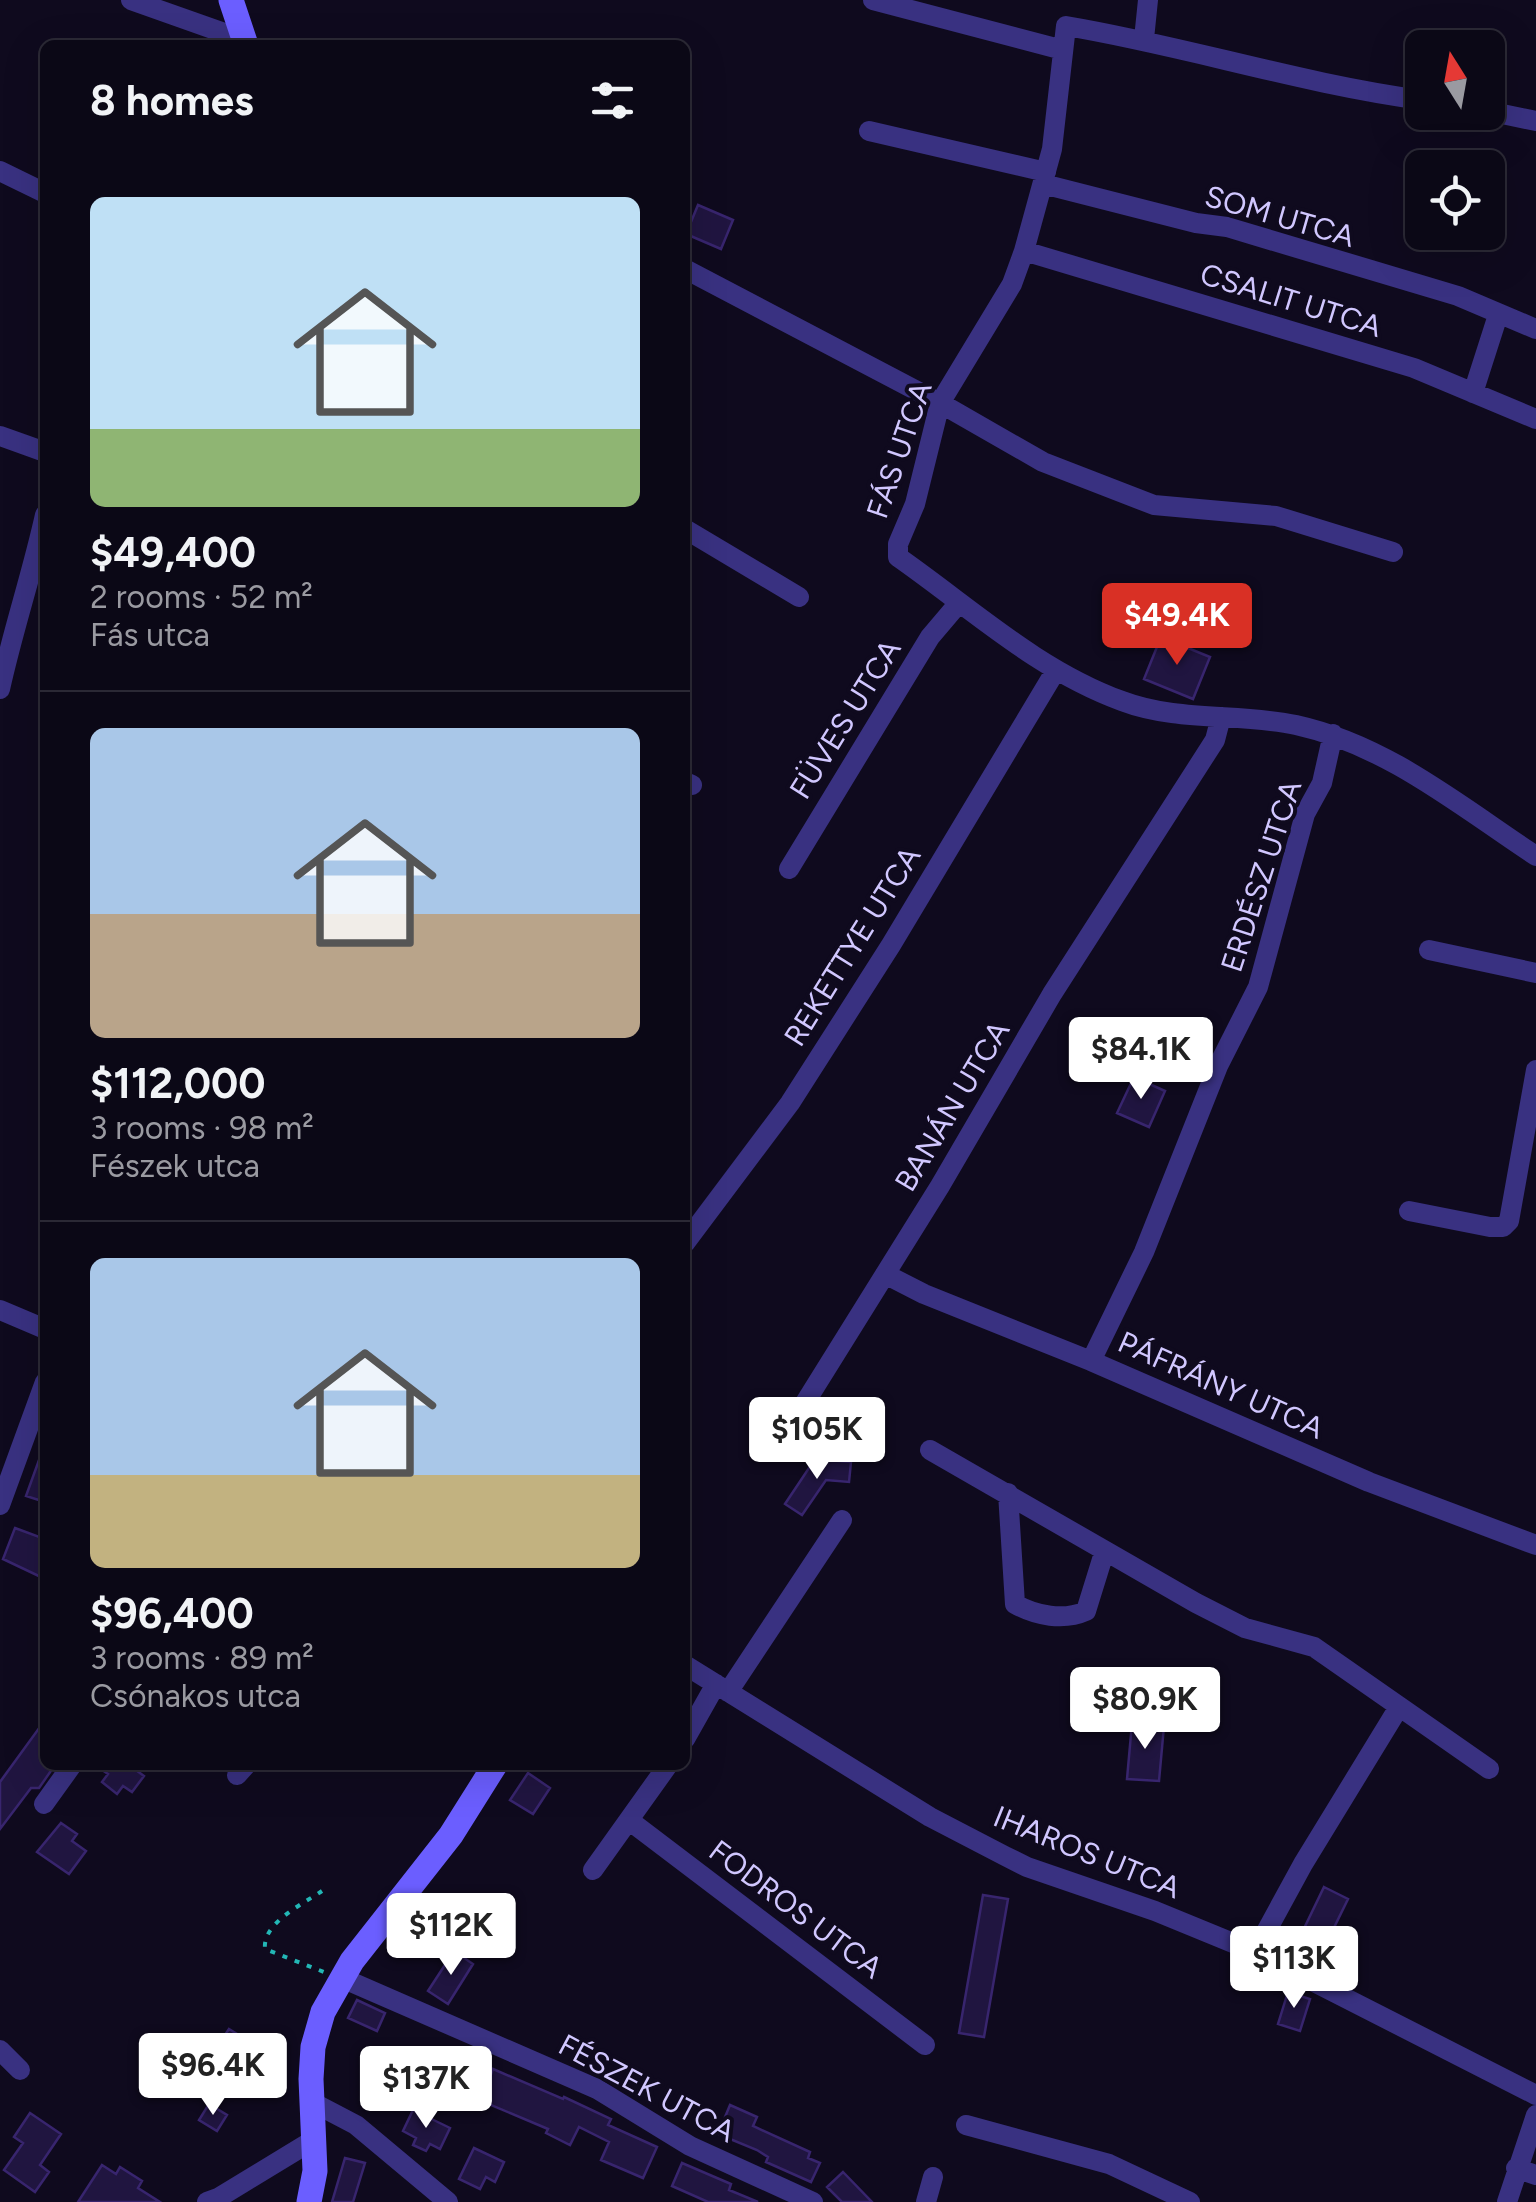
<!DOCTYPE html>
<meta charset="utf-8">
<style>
body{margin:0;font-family:Figtree,sans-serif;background:#14111f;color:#f1f3f6;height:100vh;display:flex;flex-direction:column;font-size:38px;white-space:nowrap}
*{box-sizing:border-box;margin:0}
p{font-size:32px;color:#9a9aa1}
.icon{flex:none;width:55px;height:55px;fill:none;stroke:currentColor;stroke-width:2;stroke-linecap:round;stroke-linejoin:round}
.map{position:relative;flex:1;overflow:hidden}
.drawer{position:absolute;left:40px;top:40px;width:650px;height:1730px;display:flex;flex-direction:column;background:#0b0816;border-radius:15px;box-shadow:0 10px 40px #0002,0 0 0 2px #2b2935}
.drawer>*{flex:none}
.needle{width:65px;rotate:349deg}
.tools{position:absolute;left:1405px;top:30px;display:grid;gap:20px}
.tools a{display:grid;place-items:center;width:100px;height:100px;border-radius:15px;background:#0b0816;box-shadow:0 10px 40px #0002,0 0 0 2px #2b2935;font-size:50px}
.price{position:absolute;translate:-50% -85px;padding:0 22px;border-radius:10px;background:#fff;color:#222;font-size:32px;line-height:65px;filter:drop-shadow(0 2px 5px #0008)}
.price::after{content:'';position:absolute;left:50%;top:60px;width:30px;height:22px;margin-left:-15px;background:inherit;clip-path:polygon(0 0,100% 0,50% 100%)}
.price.current{background:#d93025;color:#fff}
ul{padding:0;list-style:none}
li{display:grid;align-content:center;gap:20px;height:530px;padding:0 50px}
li+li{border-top:2px solid #2b2935}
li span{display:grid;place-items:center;height:310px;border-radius:15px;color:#555}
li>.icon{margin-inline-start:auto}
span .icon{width:180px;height:180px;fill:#fffc;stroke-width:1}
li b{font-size:42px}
h2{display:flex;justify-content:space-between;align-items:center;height:120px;padding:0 50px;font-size:42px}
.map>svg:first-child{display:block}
.building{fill:#201540;stroke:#38256e;stroke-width:2.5}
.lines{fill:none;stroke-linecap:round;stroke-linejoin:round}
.path{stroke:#23b7b6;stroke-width:4;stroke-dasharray:5 8;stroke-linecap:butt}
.street{stroke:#393181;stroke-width:20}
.secondary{stroke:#6b5eff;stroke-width:25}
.labels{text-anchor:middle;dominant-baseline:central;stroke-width:8;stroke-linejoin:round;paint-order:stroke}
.street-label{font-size:30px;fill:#d1c7ff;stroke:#0f0a1e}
</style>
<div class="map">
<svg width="1536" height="2202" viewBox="0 0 1536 2202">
<rect width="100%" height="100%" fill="#0f0a1e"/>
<path class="building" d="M698,205L733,220L721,249L686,234Z
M1161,637L1210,657L1193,699L1144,679Z
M1134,1077L1165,1091L1149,1127L1117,1113Z
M43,1449H45V1502L26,1496Z
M815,1459L851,1462L849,1482L826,1480L802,1515L785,1504Z
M15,1528L45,1539V1579L3,1559Z
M45,1720V1765H55L39,1788H31L0,1829V1782Z
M1132,1723L1164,1726L1159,1781L1127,1779Z
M95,1765H129L144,1776L132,1792L123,1786L117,1794L102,1782L108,1774Z
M528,1773L550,1788L533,1814L510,1800Z
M61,1823L77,1834L72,1841L86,1851L69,1874L37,1852Z
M1324,1887L1348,1899L1322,1952L1298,1941Z
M983,1895L1008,1899L984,2037L959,2033Z
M454,1951L473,1964L448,2004L428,1991Z
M1288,1992L1310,1999L1300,2031L1278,2024Z
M357,2000L385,2013L377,2031L348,2018Z
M229,2029L276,2058L259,2084L212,2054Z
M493,2069L563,2099L564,2097L611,2119L608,2125L657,2147L643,2178L601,2160L609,2142L579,2127L570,2145L546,2133L548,2129L472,2097L481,2073L490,2077Z
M209,2104L227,2115L217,2131L199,2120Z
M730,2105L757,2117L753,2126L810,2152L808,2158L820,2163L811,2182L766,2162L768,2157L757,2150L718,2134Z
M413,2110L450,2128L440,2149L430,2144L426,2151L413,2145L416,2138L403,2131Z
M30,2113L61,2134L40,2165L49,2172L35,2192L4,2170L23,2143L14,2137Z
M474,2148L504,2162L495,2182L486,2177L480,2189L459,2179Z
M345,2158L365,2163L353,2202H332Z
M682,2163L731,2184L729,2190L758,2202H708L672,2186Z
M102,2165L116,2174L120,2167L142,2181L138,2188L160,2202H78Z
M843,2172L872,2202H842L827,2187Z"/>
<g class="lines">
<path class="path" d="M322,1891C303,1904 262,1923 265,1949L324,1972"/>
<path class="street" d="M131,0L227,34H243
M873,0L1063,50
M1144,39L1148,0
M1422,100C1302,84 1186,46 1066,26L1052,149L1024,251L1012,284L940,403L915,504L898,544V557C971,608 1037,670 1122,701C1177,722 1240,713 1296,725C1387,745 1460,806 1536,856
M1488,111L1536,121
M869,131L1046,172
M0,171L45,193
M1043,184L1196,223L1227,227L1458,296L1536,329
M1024,251L1414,368L1536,419
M685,269L940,403L1043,462L1154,505L1276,516L1393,552
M1473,393L1498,315
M0,436L45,452
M685,529L799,597
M0,689C13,630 32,574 45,515
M685,782L692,785
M789,869L930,637L958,604
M1429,950L1536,973
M1409,1211L1490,1227H1503L1509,1221L1536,1070
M685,1243L790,1103L891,945L1056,670
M885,1274L924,1294L1091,1361L1369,1482L1536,1545
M0,1310L45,1329
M1091,1361L1144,1252L1218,1066L1258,987L1305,814L1322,783L1333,734
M793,1422L940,1186L1052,994L1215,740L1221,717
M930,1450L1196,1603L1245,1628L1314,1647L1489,1769
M1008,1493L1015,1604C1036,1616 1064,1621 1086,1611L1104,1553
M0,1505L45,1382
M685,1665L930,1817L1005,1856L1027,1867L1155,1911L1255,1952L1536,2095
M728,1692L842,1520
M685,1739L716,1684
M237,1775L246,1765
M44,1804L72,1765
M630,1821L925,2045
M593,1870L668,1765
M1255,1952L1303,1864L1399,1707
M342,1978L597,2089L690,2146L813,2202
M0,2050L20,2070
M314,2103L356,2125L448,2202
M966,2125L1109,2164L1190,2202
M1516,2168L1536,2175
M207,2202L218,2198L315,2139
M926,2202L933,2177
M1507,2202L1536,2115"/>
<path class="secondary" d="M231,0L246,45
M309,2202L315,2171L311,2079L313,2047L323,2012L352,1961L451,1835L495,1765"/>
</g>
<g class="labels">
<g class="street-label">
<text transform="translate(1280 216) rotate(16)">SOM UTCA</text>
<text transform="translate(1291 300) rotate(17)">CSALIT UTCA</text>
<text transform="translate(899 450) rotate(-71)">FÁS UTCA</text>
<text transform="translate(845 719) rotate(-58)">FÜVES UTCA</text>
<text transform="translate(1261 876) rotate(-72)">ERDÉSZ UTCA</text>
<text transform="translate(852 946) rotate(-58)">REKETTYE UTCA</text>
<text transform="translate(952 1106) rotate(-59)">BANÁN UTCA</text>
<text transform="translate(1221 1385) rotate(24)">PÁFRÁNY UTCA</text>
<text transform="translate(1087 1852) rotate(22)">IHAROS UTCA</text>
<text transform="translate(796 1909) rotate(37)">FODROS UTCA</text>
<text transform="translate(647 2088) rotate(28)">FÉSZEK UTCA</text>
</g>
</g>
</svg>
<div class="tools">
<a><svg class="needle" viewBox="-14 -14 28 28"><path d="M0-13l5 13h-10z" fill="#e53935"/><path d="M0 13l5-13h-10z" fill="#9a9aa1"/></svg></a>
<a><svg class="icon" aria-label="locate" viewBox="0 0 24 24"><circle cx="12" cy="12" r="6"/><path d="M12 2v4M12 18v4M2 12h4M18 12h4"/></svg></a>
</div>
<b class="price current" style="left:1177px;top:668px">$49.4K</b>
<b class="price" style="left:1141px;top:1102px">$84.1K</b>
<b class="price" style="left:817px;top:1482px">$105K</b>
<b class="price" style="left:1145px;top:1752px">$80.9K</b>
<b class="price" style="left:451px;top:1978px">$112K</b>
<b class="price" style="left:1294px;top:2011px">$113K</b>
<b class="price" style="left:213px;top:2118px">$96.4K</b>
<b class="price" style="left:426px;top:2131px">$137K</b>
<section class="drawer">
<h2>8 homes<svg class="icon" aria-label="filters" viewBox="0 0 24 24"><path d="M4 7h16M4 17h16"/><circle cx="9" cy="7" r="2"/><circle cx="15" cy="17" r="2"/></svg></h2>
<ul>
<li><span style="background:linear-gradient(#bfe0f5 75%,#8fb573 0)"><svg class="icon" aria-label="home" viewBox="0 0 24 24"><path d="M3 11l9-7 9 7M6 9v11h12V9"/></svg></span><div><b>$49,400</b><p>2 rooms · 52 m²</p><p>Fás utca</p></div></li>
<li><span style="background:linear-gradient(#a9c7e8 60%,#b9a48a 0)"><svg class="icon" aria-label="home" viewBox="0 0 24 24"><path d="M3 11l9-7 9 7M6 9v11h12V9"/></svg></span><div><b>$112,000</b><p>3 rooms · 98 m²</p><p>Fészek utca</p></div></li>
<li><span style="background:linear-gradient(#a9c7e8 70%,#c2b280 0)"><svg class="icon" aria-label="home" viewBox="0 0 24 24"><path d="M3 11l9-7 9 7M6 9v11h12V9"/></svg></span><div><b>$96,400</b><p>3 rooms · 89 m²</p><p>Csónakos utca</p></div></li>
</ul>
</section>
</div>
